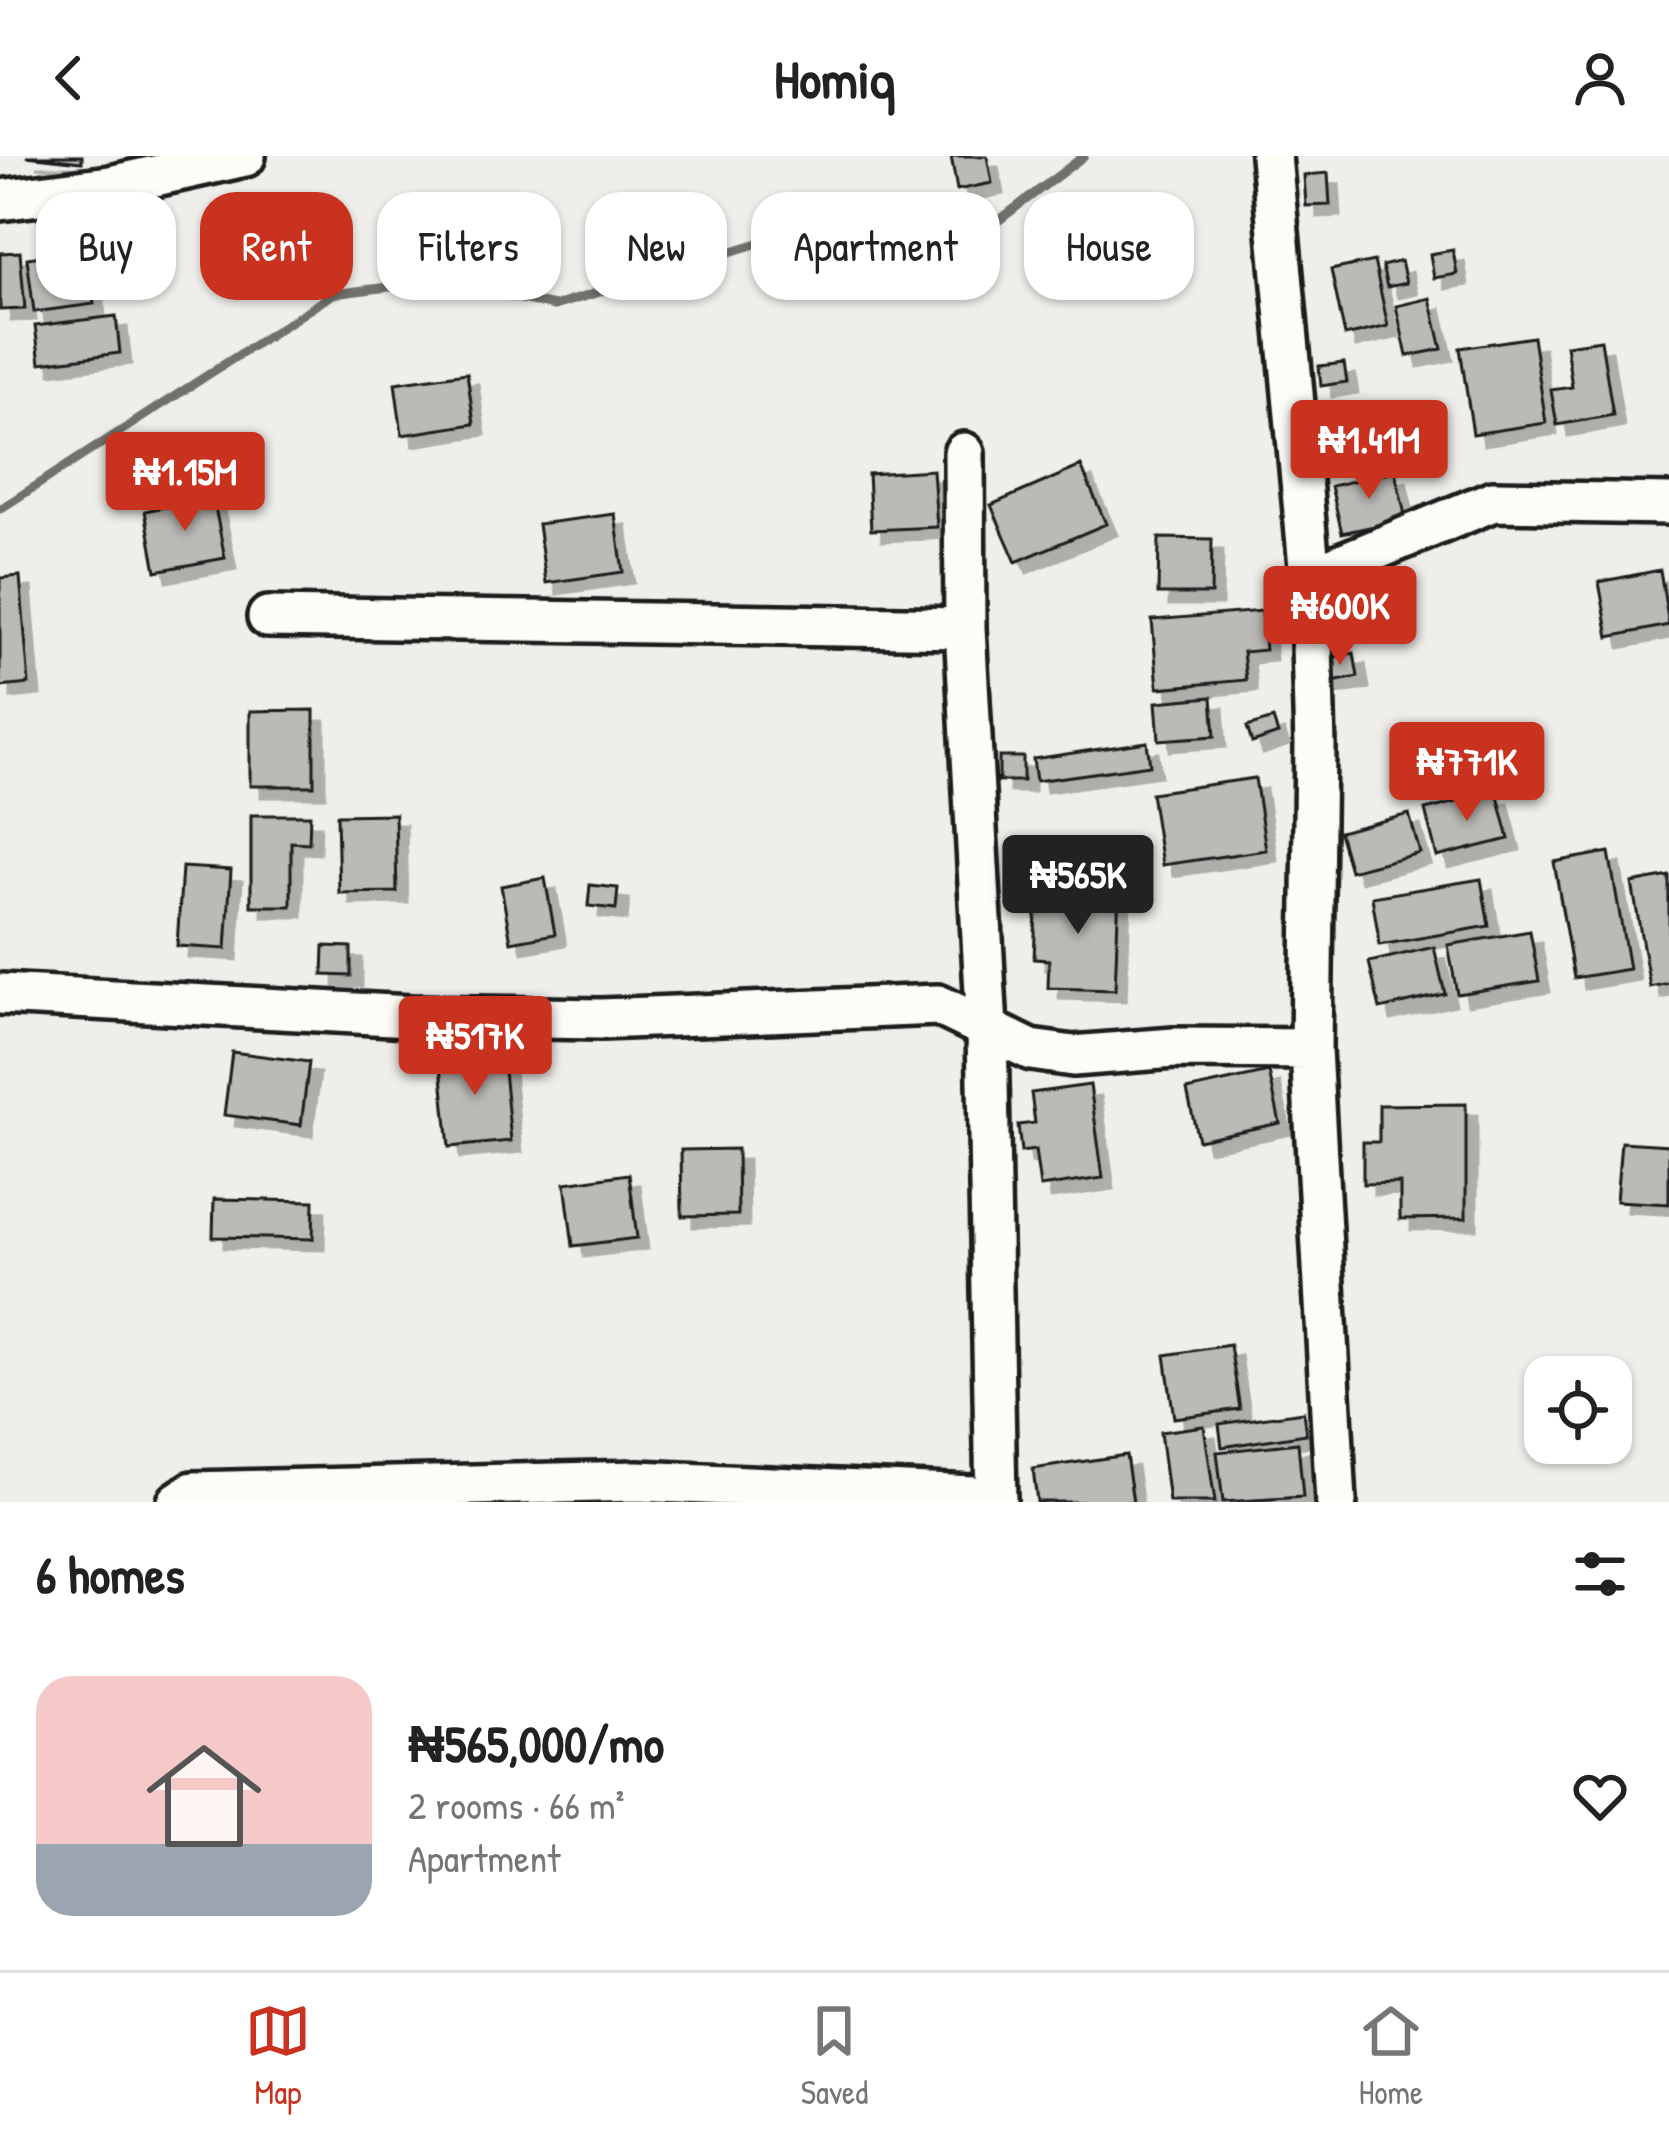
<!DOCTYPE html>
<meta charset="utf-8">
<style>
body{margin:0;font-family:"Patrick Hand",sans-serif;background:#f6f6f6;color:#222;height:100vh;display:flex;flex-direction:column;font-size:45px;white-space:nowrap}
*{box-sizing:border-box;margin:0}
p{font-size:39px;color:#767676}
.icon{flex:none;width:66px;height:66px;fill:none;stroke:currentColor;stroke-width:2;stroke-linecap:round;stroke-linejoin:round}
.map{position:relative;height:1346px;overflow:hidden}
.drawer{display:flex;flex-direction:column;background:#fff;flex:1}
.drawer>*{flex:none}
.guide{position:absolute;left:36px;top:36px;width:1599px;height:108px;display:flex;gap:24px}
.tools{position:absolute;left:1524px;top:1200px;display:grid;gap:24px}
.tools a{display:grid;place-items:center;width:108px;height:108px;border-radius:24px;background:#fff;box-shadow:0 3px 9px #0004;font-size:60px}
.price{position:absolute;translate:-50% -102px;padding:0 27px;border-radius:12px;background:#c8321e;color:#fff;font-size:39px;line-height:78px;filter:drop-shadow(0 3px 6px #0008)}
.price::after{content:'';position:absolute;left:50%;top:72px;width:36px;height:27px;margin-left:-18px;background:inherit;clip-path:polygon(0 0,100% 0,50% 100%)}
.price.current{background:#222;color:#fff}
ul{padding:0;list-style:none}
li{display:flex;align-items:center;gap:36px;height:300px;padding:0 36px}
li+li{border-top:3px solid #e0e0e0}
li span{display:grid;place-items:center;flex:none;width:336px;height:240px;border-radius:36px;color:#555}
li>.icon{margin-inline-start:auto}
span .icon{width:144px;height:144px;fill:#fffc;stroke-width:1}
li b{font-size:51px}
h2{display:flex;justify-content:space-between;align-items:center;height:144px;padding:0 36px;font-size:51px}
.pill{padding:0 42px;border-radius:36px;background:#fff;box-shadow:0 3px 9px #0004;font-size:42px;line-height:108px}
.pill.current{background:#c8321e;color:#fff}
header{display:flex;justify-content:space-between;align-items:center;height:156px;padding:0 36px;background:#fff;font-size:54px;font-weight:700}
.dock{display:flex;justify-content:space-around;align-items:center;height:168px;border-top:3px solid #e0e0e0;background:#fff;font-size:33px;color:#767676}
.dock a{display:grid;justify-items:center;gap:6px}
.dock .current{color:#c8321e}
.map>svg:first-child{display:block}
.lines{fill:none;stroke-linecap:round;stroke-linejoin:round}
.stream{stroke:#706f6d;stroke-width:9}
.building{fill:#bbbab6;stroke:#1c1c1c;stroke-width:3;filter:url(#shadow)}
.minor-casing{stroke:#1c1c1c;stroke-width:48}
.minor{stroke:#fdfcf7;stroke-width:39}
</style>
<header><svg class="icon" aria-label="back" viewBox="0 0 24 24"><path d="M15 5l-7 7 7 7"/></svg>Homiq<svg class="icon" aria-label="person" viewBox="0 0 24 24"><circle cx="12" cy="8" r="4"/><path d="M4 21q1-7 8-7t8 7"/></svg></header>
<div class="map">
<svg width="1669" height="1346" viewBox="0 0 1669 1346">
<defs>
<filter id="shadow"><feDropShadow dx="11" dy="11" stdDeviation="0" flood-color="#0004"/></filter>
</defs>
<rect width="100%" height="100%" fill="#f0eeea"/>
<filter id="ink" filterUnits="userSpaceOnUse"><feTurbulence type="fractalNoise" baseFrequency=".00833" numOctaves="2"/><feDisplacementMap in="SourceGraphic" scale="24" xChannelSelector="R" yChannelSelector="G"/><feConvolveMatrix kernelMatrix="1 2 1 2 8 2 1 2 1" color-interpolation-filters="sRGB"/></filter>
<g filter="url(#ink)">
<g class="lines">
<path class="stream" d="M0,353L333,138L436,125L554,150L823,67L937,111L1084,0"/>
</g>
<path class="building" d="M26,0H82V6Z
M951,0H987L992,27L957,34Z
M1328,17L1330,49L1306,50L1304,19Z
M87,94L94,148L34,156L27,102Z
M1453,94L1457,118L1434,122L1430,98Z
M20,96L25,153L0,154V97Z
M1374,105L1388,170L1345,180L1331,114Z
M1401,105L1406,127L1387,131L1382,110Z
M1430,142L1442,193L1407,200L1396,150Z
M116,160L120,197L40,207L35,170Z
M1533,181L1546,267L1473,278L1460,192Z
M1601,184L1613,259L1557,269L1551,234L1572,231L1566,189Z
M1344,207L1347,226L1321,230L1319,210Z
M467,217L474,268L402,279L395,227Z
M1081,310L1106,368L1016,406L991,349Z
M933,314L937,371L871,374L868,318Z
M1395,315L1406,363L1342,377L1331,330Z
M213,341L225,402L156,415L145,355Z
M615,358L623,416L546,427L538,368Z
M1159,382L1212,383L1211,438H1158Z
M1660,414L1669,469L1609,481L1599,426Z
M20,420L29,528L0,531V422Z
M1262,455L1265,494L1243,496L1246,524L1158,532L1152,464Z
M1354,497L1358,521L1327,527L1323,503Z
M1212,541L1215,580L1159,584L1156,546Z
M314,554V630H250V555Z
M1273,563L1278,578L1252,587L1247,571Z
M1147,586L1150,609L1036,625L1033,603Z
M999,601H1023V625H999Z
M1255,622L1266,694L1162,709L1151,637Z
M1497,636L1509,683L1437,701L1425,654Z
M395,658L397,736L339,737L337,659Z
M1409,658L1420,697L1350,715L1339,676Z
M251,659H310L309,687L291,686V750H251Z
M1609,696L1629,813L1574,822L1554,706Z
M182,711L231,714L226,793L177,790Z
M1669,720V827L1650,831L1632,727Z
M545,722L555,778L511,786L501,730Z
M1481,723L1489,770L1380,789L1372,741Z
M590,729L618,732L616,753L588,750Z
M1037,731L1119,734L1115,834L1048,832L1049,804L1034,803Z
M1530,775L1539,825L1457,838L1448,789Z
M324,790L351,791V820L323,819Z
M1434,791L1445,838L1380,853L1369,806Z
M502,894L511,985L449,991L440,900Z
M232,896L309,906L301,969L224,959Z
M1269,916L1280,967L1198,984L1187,934Z
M1090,929L1103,1022L1040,1031L1035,994L1021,996L1018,969L1035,967L1031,937Z
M1466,948V1062L1400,1063V1027L1363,1028V986H1379V949Z
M1621,986L1669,989V1048L1616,1045Z
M737,993L738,1059L682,1060L681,994Z
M629,1018L637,1082L573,1090L565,1027Z
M214,1043L314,1045L313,1083L213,1081Z
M1230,1189L1240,1253L1174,1262L1165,1199Z
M1303,1256L1306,1278L1222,1291L1219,1268Z
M1204,1270L1215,1346H1169L1160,1276Z
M1298,1287L1303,1341L1223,1346L1217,1296Z
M1126,1299L1133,1346H1037L1033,1313Z"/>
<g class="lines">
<defs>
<path id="minor" d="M1271,0L1310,421L1315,590L1311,893L1336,1346
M0,44L110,30L245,0
M964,297L965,472L987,873L996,1346
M1310,421L1493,345L1669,348
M268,461L965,472
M0,838L411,860L601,863L938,849L1031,894L1073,900L1174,892L1311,893
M178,1346L193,1336L638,1325L996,1341"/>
</defs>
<use href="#minor" class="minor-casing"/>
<use href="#minor" class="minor"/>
</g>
</g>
</svg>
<div class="tools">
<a><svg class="icon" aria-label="locate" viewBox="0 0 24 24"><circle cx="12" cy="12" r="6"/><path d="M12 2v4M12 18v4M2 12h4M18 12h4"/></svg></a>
</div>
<b class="price" style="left:1369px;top:346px">₦1.41M</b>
<b class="price" style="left:185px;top:378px">₦1.15M</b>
<b class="price" style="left:1340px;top:512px">₦600K</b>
<b class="price" style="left:1467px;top:668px">₦771K</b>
<b class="price current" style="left:1078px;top:781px">₦565K</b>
<b class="price" style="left:475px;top:942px">₦517K</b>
<div class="guide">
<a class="pill">Buy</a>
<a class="pill current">Rent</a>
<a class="pill">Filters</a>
<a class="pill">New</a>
<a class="pill">Apartment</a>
<a class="pill">House</a>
</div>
</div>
<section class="drawer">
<h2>6 homes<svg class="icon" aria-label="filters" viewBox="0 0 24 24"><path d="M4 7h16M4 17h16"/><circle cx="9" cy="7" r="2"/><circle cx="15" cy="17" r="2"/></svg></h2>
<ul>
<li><span style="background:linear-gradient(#f6c9c9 70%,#9aa5b1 0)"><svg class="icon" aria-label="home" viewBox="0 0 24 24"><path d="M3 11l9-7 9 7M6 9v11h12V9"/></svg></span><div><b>₦565,000/mo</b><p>2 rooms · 66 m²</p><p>Apartment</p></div><svg class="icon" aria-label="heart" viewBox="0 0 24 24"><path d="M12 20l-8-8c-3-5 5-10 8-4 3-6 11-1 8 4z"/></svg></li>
</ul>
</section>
<nav class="dock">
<a class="current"><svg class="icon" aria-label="map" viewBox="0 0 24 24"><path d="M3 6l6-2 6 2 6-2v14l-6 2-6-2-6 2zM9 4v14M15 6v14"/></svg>Map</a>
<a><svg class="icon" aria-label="saved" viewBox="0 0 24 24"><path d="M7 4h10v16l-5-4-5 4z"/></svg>Saved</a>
<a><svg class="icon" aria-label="home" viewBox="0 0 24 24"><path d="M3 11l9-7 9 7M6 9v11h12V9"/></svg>Home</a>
</nav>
